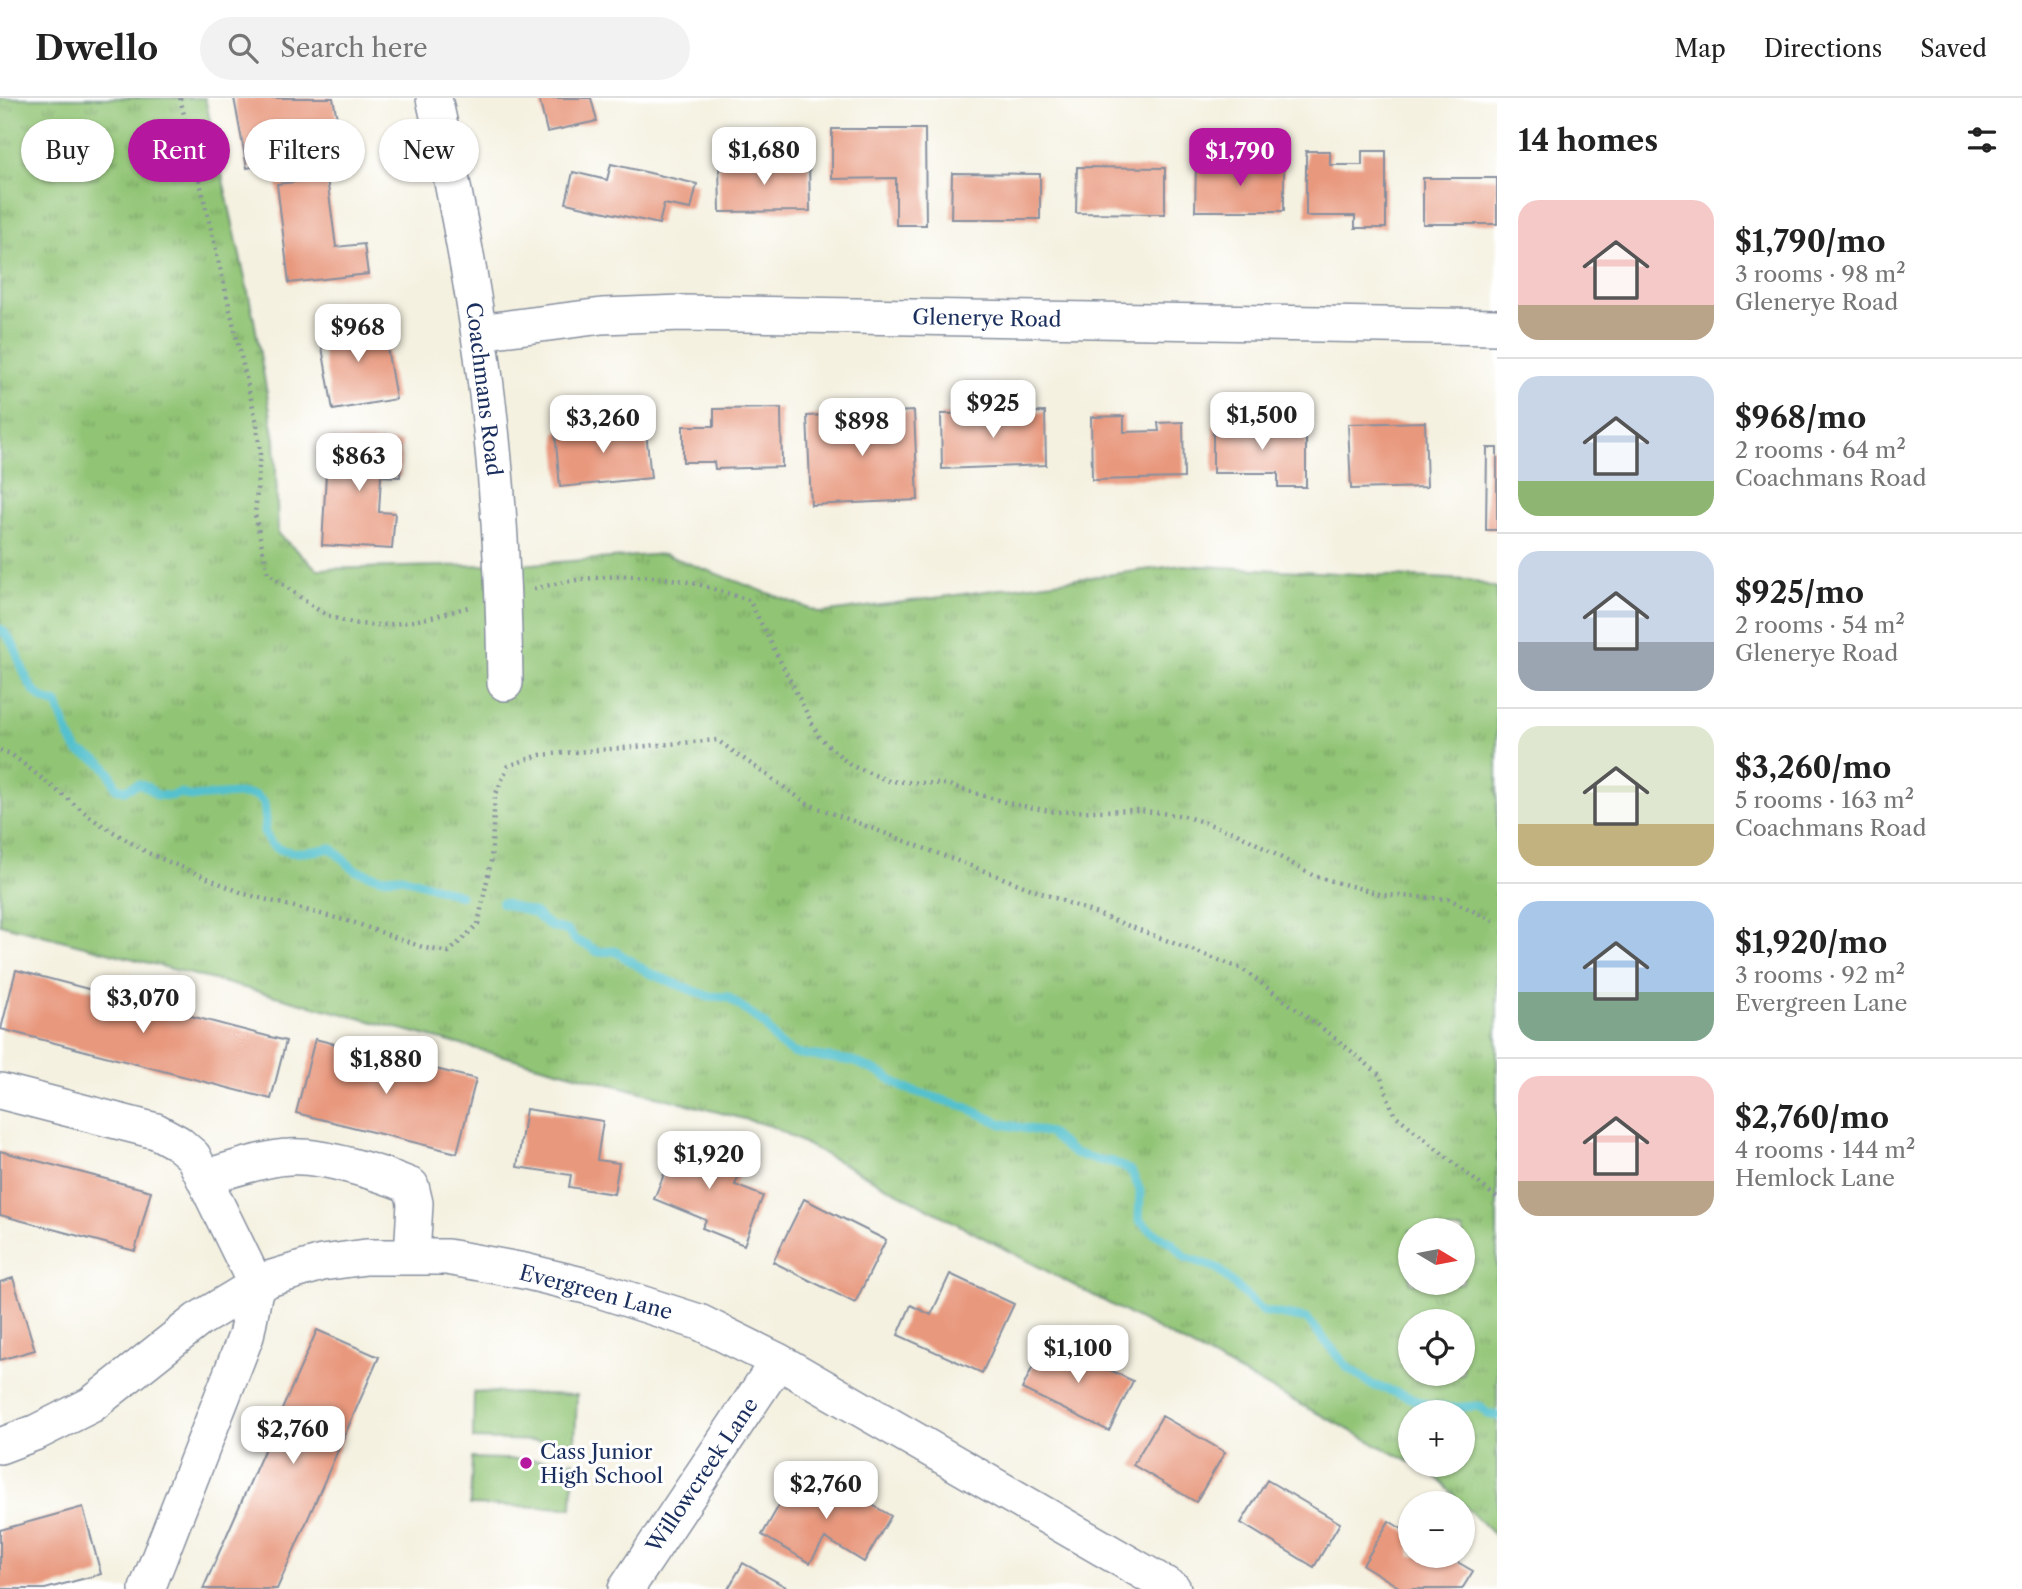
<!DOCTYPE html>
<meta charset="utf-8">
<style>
body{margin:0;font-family:"Libre Caslon Text",serif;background:#f2f2f2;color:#222;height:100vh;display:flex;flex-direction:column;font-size:26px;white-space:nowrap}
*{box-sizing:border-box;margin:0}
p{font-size:23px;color:#767676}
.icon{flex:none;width:38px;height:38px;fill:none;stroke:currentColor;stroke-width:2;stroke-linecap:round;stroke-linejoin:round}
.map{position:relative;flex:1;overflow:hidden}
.side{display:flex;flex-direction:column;background:#fff;width:525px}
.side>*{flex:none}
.guide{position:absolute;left:21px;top:21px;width:665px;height:63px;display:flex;gap:14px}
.needle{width:46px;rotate:100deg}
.tools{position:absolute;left:1398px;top:1120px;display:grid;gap:14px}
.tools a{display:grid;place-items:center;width:77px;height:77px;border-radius:50%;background:#fff;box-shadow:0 2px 5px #0004;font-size:35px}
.price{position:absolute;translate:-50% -60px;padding:0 16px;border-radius:14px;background:#fff;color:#222;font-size:23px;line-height:46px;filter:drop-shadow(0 2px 4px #0008)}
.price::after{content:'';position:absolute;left:50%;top:42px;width:21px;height:16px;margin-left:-10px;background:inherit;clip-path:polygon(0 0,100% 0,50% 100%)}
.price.active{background:#b5179e;color:#fff}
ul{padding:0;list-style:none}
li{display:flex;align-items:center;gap:21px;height:175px;padding:0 21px}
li+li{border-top:2px solid #e0e0e0}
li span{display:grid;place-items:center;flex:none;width:196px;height:140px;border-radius:21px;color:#555}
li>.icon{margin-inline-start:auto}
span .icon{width:84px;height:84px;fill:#fffc;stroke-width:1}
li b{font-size:30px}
h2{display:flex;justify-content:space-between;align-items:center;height:84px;padding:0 21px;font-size:30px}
.chip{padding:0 24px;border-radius:32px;background:#fff;box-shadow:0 2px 5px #0004;font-size:24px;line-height:63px}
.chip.active{background:#b5179e;color:#fff}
header{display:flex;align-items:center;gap:42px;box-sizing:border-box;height:98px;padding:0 35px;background:#fff;border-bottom:2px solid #e0e0e0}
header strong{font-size:33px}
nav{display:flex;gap:38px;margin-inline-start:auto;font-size:24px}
.search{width:490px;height:63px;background:#f2f2f2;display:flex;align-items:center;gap:18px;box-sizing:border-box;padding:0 24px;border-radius:38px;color:#767676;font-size:26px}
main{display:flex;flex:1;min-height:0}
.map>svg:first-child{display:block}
.grass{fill:url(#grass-tufts);stroke:#567a6a;stroke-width:2;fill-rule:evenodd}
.garden{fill:#91c475;stroke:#567a6a;stroke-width:2}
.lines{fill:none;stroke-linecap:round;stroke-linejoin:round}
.stream{stroke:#55c1ce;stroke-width:9}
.building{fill:#e8987d}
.minor-casing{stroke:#88909f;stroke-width:38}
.path{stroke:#88909f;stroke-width:4.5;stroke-dasharray:2 5;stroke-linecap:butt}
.minor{stroke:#fff;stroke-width:35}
.poi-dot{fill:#b5179e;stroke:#fff;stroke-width:2.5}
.labels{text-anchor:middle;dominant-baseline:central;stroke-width:6;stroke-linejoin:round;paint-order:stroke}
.street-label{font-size:21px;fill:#1b2f5e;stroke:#fff}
.poi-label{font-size:21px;fill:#1b2f5e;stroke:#fff;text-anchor:start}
</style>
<header>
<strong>Dwello</strong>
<div class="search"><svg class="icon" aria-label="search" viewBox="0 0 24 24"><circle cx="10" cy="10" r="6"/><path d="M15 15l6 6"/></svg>Search here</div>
<nav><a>Map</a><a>Directions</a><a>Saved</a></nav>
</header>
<main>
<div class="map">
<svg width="1497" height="1491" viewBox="0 0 1497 1491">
<defs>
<pattern id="grass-tufts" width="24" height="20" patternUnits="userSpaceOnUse" patternTransform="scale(1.75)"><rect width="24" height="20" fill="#91c475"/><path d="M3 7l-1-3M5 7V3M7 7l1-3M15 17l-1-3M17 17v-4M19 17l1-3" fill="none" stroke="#76a063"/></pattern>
</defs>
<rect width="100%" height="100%" fill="#fff"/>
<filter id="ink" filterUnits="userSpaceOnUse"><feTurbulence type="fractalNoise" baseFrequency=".0143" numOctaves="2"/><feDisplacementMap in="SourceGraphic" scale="14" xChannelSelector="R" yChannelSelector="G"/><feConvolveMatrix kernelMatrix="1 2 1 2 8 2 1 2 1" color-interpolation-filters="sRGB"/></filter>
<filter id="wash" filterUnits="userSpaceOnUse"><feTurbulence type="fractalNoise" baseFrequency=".00686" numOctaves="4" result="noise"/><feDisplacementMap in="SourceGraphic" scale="28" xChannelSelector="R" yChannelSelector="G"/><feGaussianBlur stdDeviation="1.57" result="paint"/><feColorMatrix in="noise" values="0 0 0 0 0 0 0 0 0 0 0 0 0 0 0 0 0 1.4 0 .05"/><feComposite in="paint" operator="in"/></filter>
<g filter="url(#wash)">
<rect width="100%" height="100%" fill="#f4f1e0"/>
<path class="grass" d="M0,0H205L254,221L275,342L278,436L317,471L532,466L664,456L821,515L1182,467L1469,482L1497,490V1440L1434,1377L1415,1367H1463V1314H1410V1364L771,1028L0,826ZM1410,1132H1463V1185H1410ZM1410,1223H1463V1276H1410Z"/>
<path class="garden" d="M474,1294L577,1297L575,1344L473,1341Z
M472,1360L574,1363L572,1410L470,1407Z"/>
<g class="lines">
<path class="stream" d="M0,531C22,547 19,583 41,599C45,603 52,604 57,606L69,638L79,654C100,661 109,668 116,690L125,692L138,686L147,689L157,697L171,698L180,695L191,699L237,696L255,697L264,705L266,723L264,734C267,738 270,746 274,748C289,759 314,753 331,750L355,772L381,780L402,779L460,797
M502,805L534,815L550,828L568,833L576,843L587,847L598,854L615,853L649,875L707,898L728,899L764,926L778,945L793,955L853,963L882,976L904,990L963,1008L1002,1026L1049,1035L1072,1054L1093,1061L1113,1064L1131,1073L1140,1092L1139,1122L1153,1134L1172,1145L1185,1159L1217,1170L1262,1213L1307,1221L1347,1269L1372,1287L1401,1296L1427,1307L1447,1310L1479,1308L1488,1316L1497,1318"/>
</g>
<g id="blocks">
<path class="building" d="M234,0H333L343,50L247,70Z
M539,0H591L597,23L547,34Z
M832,31H925L926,127H896V80L832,81Z
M1306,53H1330V67H1362V53H1386V130H1355V118H1306Z
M719,65H809L810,113L720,114Z
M611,66L697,86L691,111L664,106L659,126L566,105L573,74L607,82Z
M1196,67L1284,68V113H1195Z
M1077,69L1165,70V116L1076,115Z
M952,75L1040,76V121H951Z
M327,80L336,149L364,146L368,176L289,185L277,86Z
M1423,80H1497V126H1423Z
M382,221L396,301L333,312L319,232Z
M781,310L782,369L715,371L714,364H683V328H714V311Z
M914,313L918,402L811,407L807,318Z
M1045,314L1046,367L942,371L941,316Z
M1124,318V334L1159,333L1158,325L1183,324L1184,380L1092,382L1091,319Z
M1425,324L1427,389L1351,391L1348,326Z
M645,325L651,380L560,389L555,334Z
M1213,327H1306V389H1278V375H1213Z
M328,340L402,344L400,379L381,378L379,414L395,415L392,451L322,447Z
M1487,350H1497V432H1486Z
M16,872L286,943L271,1001L1,931Z
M315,941L476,981L457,1055L296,1015Z
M526,1011L603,1023L597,1062L619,1065L614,1096L569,1089L571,1077L517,1069Z
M679,1039L743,1066L735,1087L763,1098L744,1147L702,1130L706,1122L654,1101Z
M0,1053L151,1093L135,1153L0,1117Z
M804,1101L886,1142L855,1205L773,1164Z
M950,1176L1014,1206L982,1275L898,1237L911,1207L931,1217Z
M13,1180L35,1252L0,1262V1184Z
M317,1232L379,1259L277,1491H203Z
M1046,1241L1133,1283L1109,1333L1022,1291Z
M1162,1318L1225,1354L1196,1404L1133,1367Z
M817,1374L891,1418L864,1464L825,1440L810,1465L762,1437L790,1388L804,1396Z
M1267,1382L1340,1425L1314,1469L1241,1425Z
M83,1409L101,1476L45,1491H0V1432Z
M1389,1423L1410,1436V1458H1447L1473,1473L1462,1491H1402L1363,1467Z
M743,1465L790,1491H728Z"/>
</g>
</g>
<g filter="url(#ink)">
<use href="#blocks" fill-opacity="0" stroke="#88909f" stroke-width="2"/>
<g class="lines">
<defs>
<path id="minor" d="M434,0C461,119 483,240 494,362C501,436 504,510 505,585
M479,234L602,218L682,215L1497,229
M0,993L156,1033L178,1045L193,1058L256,1187L246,1238L147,1491
M205,1079C228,1073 268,1059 290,1059C323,1057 380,1075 411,1088L415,1105L412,1159
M0,1348L37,1334L91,1307L198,1222L256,1187L272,1180L322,1165L366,1159H447L524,1173L590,1189L699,1224L778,1263L1173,1491
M626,1491L778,1263"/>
</defs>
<use href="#minor" class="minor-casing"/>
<path class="path" d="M180,0L257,326L260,356L255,417L268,475C286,488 303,503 322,514C368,540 425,521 472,508
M534,491C586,477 645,473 697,486C715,491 732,497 749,502L819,639L850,667L889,683L945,686L1008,705L1055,714L1138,712L1184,718L1239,736L1314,778L1384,797L1449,801L1497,825
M0,652L11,656L97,724L148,755L245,796L355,825L425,850L449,854L478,826L491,763L495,698L508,668L540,657L717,642L808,706L1242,871L1334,939L1380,977L1394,1016L1497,1100"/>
<use href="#minor" class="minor"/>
</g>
</g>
<circle class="poi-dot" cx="526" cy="1365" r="7"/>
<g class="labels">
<g class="street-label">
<text transform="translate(987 220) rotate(1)">Glenerye Road</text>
<text transform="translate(484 291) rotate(83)">Coachmans Road</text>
<text transform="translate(596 1194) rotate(15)">Evergreen Lane</text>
<text transform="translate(702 1377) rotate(-56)">Willowcreek Lane</text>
</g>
<g class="poi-label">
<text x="540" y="1353">Cass Junior<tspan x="540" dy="24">High School</tspan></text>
</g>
</g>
</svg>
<div class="tools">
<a><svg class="needle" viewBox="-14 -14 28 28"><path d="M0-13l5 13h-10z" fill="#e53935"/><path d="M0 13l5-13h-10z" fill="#767676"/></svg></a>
<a><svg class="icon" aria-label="locate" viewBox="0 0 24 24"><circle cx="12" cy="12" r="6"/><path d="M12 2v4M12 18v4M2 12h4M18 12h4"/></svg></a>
<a>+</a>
<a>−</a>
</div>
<b class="price" style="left:764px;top:89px">$1,680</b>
<b class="price active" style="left:1240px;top:90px">$1,790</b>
<b class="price" style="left:358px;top:266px">$968</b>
<b class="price" style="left:993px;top:342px">$925</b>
<b class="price" style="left:1262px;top:354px">$1,500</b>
<b class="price" style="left:603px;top:357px">$3,260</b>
<b class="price" style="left:862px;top:360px">$898</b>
<b class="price" style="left:359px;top:395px">$863</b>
<b class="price" style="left:143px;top:937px">$3,070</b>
<b class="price" style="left:386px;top:998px">$1,880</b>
<b class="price" style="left:709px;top:1093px">$1,920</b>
<b class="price" style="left:1078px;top:1287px">$1,100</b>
<b class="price" style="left:293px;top:1368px">$2,760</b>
<b class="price" style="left:826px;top:1423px">$2,760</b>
<div class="guide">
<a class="chip">Buy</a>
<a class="chip active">Rent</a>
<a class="chip">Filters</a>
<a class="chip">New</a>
</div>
</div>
<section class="side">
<h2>14 homes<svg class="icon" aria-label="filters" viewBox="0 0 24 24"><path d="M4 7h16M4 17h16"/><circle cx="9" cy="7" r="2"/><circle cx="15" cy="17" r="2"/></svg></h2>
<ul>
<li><span style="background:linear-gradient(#f6c9c9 75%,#b9a48a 0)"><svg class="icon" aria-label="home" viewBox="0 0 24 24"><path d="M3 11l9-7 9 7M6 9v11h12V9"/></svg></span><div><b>$1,790/mo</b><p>3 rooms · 98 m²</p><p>Glenerye Road</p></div></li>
<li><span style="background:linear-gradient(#c9d6e8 75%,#8fb573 0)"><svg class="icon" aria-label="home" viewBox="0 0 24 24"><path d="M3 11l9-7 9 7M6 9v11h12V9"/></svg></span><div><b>$968/mo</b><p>2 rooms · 64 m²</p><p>Coachmans Road</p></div></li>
<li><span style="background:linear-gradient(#c9d6e8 65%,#9aa5b1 0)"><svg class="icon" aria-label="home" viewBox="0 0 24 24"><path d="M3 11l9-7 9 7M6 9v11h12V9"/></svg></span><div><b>$925/mo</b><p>2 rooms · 54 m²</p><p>Glenerye Road</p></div></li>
<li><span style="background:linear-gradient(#dfe7d0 70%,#c2b280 0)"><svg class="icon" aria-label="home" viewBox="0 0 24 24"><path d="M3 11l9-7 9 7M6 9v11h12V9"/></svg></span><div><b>$3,260/mo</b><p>5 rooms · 163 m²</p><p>Coachmans Road</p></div></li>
<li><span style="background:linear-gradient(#a9c7e8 65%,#7fa58c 0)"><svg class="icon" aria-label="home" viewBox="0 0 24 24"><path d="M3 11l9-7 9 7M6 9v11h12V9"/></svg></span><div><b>$1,920/mo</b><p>3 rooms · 92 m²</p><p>Evergreen Lane</p></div></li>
<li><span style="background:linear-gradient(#f6c9c9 75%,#b9a48a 0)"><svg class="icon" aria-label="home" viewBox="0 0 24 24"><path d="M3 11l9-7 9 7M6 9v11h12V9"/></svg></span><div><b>$2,760/mo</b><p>4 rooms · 144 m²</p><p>Hemlock Lane</p></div></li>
</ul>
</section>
</main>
